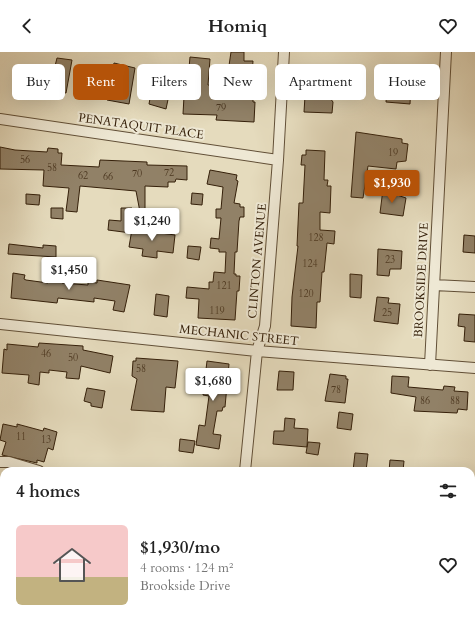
<!DOCTYPE html>
<meta charset="utf-8">
<style>
body{margin:0;font-family:Cardo,serif;background:#f2f2f2;color:#222;height:100vh;display:flex;flex-direction:column;font-size:15px;white-space:nowrap}
*{box-sizing:border-box;margin:0}
p{font-size:13px;color:#767676}
.icon{flex:none;width:22px;height:22px;fill:none;stroke:currentColor;stroke-width:2;stroke-linecap:round;stroke-linejoin:round}
.map{position:relative;flex:1;overflow:hidden}
.sheet{position:absolute;left:0px;top:415px;width:475px;height:156px;display:flex;flex-direction:column;background:#fff;border-radius:12px 12px 0 0;box-shadow:0 4px 16px #0002}
.sheet>*{flex:none}
.guide{position:absolute;left:12px;top:12px;width:451px;height:36px;display:flex;gap:8px}
.price{position:absolute;translate:-50% -34px;padding:0 9px;border-radius:4px;background:#fff;color:#222;font-size:13px;line-height:26px;filter:drop-shadow(0 1px 2px #0008)}
.price::after{content:'';position:absolute;left:50%;top:24px;width:12px;height:9px;margin-left:-6px;background:inherit;clip-path:polygon(0 0,100% 0,50% 100%)}
.price.current{background:#b45309;color:#fff}
ul{padding:0;list-style:none}
li{display:flex;align-items:center;gap:12px;height:100px;padding:0 16px}
li+li{border-top:1px solid #e0e0e0}
li span{display:grid;place-items:center;flex:none;width:112px;height:80px;border-radius:6px;color:#555}
li>.icon{margin-inline-start:auto}
span .icon{width:48px;height:48px;fill:#fffc;stroke-width:1}
li b{font-size:17px}
h2{display:flex;justify-content:space-between;align-items:center;height:48px;padding:0 16px;font-size:17px}
.tag{padding:0 14px;border-radius:6px;background:#fff;box-shadow:0 4px 16px #0002;font-size:14px;line-height:36px}
.tag.current{background:#b45309;color:#fff}
header{display:flex;justify-content:space-between;align-items:center;height:52px;padding:0 16px;background:#fff;font-size:18px;font-weight:800}
.map>svg:first-child{display:block}
.building{fill:#918167;stroke:#35200a}
.lines{fill:none;stroke-linecap:round;stroke-linejoin:round}
.minor-casing{stroke:#614f37;stroke-width:12}
.minor{stroke:#eee8d4;stroke-width:10}
.labels{text-anchor:middle;dominant-baseline:central;stroke-width:4;stroke-linejoin:round;paint-order:stroke}
.number-label{font-size:10px;fill:#4c3821}
.street-label{font-size:12px;fill:#35200a;stroke:#eee8d4}
</style>
<header><svg class="icon" aria-label="back" viewBox="0 0 24 24"><path d="M15 5l-7 7 7 7"/></svg>Homiq<svg class="icon" aria-label="heart" viewBox="0 0 24 24"><path d="M12 20l-8-8c-3-5 5-10 8-4 3-6 11-1 8 4z"/></svg></header>
<div class="map">
<svg width="475" height="571" viewBox="0 0 475 571">
<rect width="100%" height="100%" fill="#e5dbbd"/>
<filter id="stains"><feTurbulence type="fractalNoise" baseFrequency=".005" numOctaves="4"/><feColorMatrix values="0 0 0 0 .2 0 0 0 0 .09 0 0 0 0 .02 0 0 0 .5 -.17"/></filter>
<radialGradient id="worn" r=".72"><stop offset=".6" stop-color="#630" stop-opacity="0"/><stop offset="1" stop-color="#630" stop-opacity=".3"/></radialGradient>
<path class="building" d="M231,0H244V9H253L251,38L253,43V50H255L254,70L216,68L217,63L183,62L185,27H188L190,5L210,7L208,33L226,34Z
M57,6L72,8L66,41L51,39V35L29,32L32,14L54,18Z
M114,11L135,16L129,52L107,48L111,25L108,24L110,15H113Z
M312,15L331,16L330,46L333,50L332,61L304,60L305,44H310Z
M158,21L173,24L166,57L149,52L154,25H158Z
M388,25L400,26V32H411L410,52L386,50Z
M356,80L402,87V91L408,92L406,109L397,110L396,117L368,114L363,146L351,145Z
M0,95L15,98L47,100L48,96L58,97V101H62L61,113L99,115L100,108L147,110V113L187,114V128L176,127L175,130H168V135L145,134V160H140L136,139L80,134L77,160L66,159L69,136L43,134L44,118L0,117Z
M306,98L325,99L324,128H328L327,134H331L330,161L320,160V178L335,179L334,192L327,191L324,220H322L320,250H317L316,276L291,274L292,245L298,194H297L299,151H303L305,113H301L302,103H306Z
M210,118L237,123L236,128L238,129L234,151L240,152V155H244V165H240L239,169L237,200H235L234,222H236V224H240L239,239H237L235,268L198,266L199,247L186,246L187,235L209,237V230H213L214,220L225,221L226,200H219V197L210,196L211,186L219,187L221,166H216V157H221L223,135L207,132Z
M383,137L394,139V142L406,146L403,164L380,161Z
M192,141L203,142L202,153L191,152Z
M26,142L40,143L39,153L26,152Z
M51,156H63V167L51,166Z
M121,156H132L131,181L108,178L109,168L121,169Z
M132,177L175,183L173,201L157,199V206L142,204L143,197L129,195Z
M464,183L475,184V201L463,200Z
M9,192L43,196V193L56,194V205L8,202Z
M188,194L201,195L199,208L187,206Z
M378,197L402,199L401,217H390L389,224L377,223Z
M13,221L25,223L24,227L26,228L48,231L49,225L62,227V231L88,233V230L97,231V228L130,233L124,260L113,258L115,249L94,246V250L58,246L57,251L11,246Z
M350,222L362,223L361,246L350,245Z
M156,242L169,244L167,265L154,263Z
M377,245L389,246L388,251L400,252L398,272L374,269Z
M459,262L475,263V290L464,289L465,275L458,274Z
M39,291L83,294V298L113,304L110,321L81,314L79,327L66,326L67,320L49,318V321L40,320L39,333L28,331L29,323L2,321L4,297L7,298V292L38,295Z
M136,306L178,309L175,336L166,335L164,360L131,358L137,327L132,324L133,309H136Z
M207,309L229,312L225,355H223L222,359H217L213,382L221,383L219,397L196,393L199,373L205,374L209,344L203,343Z
M279,319L294,320L293,338H277Z
M330,322L346,324V327H348L345,351L325,349Z
M392,324L409,325L408,335L443,338L444,334L455,335L454,339L468,340L467,358L458,357L457,361L414,359L416,345L391,341Z
M87,336L105,339L102,356L91,354V351L84,349Z
M339,360L353,362L351,378L337,376Z
M285,366L295,367L294,376L308,377L307,395L273,392L274,379H284Z
M3,372L17,375V372L43,379L44,376L57,380L53,398L48,396L44,410L37,408V411L2,403L6,390L0,388Z
M180,387L195,389L193,401L179,399Z
M308,390L320,391L318,403L306,401Z
M355,401L368,402L366,419H353Z
M390,408L404,409L403,419H389Z"/>
<g class="lines">
<defs>
<path id="minor" d="M0,67L278,108
M434,233L475,235
M0,272L257,299L475,316
M430,313L446,0
M0,410H9L39,419
M245,419L257,299L265,274L278,108L284,0
M0,468L4,469
M471,493L475,494
M232,571V567"/>
</defs>
<use href="#minor" class="minor-casing"/>
<use href="#minor" class="minor"/>
</g>
<g class="labels">
<g class="number-label">
<text x="221" y="56">79</text>
<text x="393" y="101">19</text>
<text x="25" y="108">56</text>
<text x="52" y="116">58</text>
<text x="169" y="121">72</text>
<text x="137" y="122">70</text>
<text x="83" y="124">62</text>
<text x="108" y="125">66</text>
<text x="316" y="186">128</text>
<text x="390" y="208">23</text>
<text x="310" y="212">124</text>
<text x="224" y="234">121</text>
<text x="306" y="242">120</text>
<text x="217" y="259">119</text>
<text x="387" y="261">25</text>
<text x="46" y="302">46</text>
<text x="73" y="306">50</text>
<text x="141" y="317">58</text>
<text x="336" y="338">78</text>
<text x="425" y="349">86</text>
<text x="455" y="349">88</text>
<text x="21" y="385">11</text>
<text x="46" y="388">13</text>
</g>
<g class="street-label">
<text transform="translate(141 74) rotate(8)">PENATAQUIT PLACE</text>
<text transform="translate(257 209) rotate(-85)">CLINTON AVENUE</text>
<text transform="translate(421 228) rotate(-87)">BROOKSIDE DRIVE</text>
<text transform="translate(239 283) rotate(6)">MECHANIC STREET</text>
</g>
</g>
<rect width="100%" height="100%" filter="url(#stains)"/>
<rect width="100%" height="100%" fill="url(#worn)"/>
</svg>
<b class="price current" style="left:392px;top:152px">$1,930</b>
<b class="price" style="left:152px;top:190px">$1,240</b>
<b class="price" style="left:69px;top:239px">$1,450</b>
<b class="price" style="left:213px;top:350px">$1,680</b>
<div class="guide">
<a class="tag">Buy</a>
<a class="tag current">Rent</a>
<a class="tag">Filters</a>
<a class="tag">New</a>
<a class="tag">Apartment</a>
<a class="tag">House</a>
</div>
<section class="sheet">
<h2>4 homes<svg class="icon" aria-label="filters" viewBox="0 0 24 24"><path d="M4 7h16M4 17h16"/><circle cx="9" cy="7" r="2"/><circle cx="15" cy="17" r="2"/></svg></h2>
<ul>
<li><span style="background:linear-gradient(#f6c9c9 65%,#c2b280 0)"><svg class="icon" aria-label="home" viewBox="0 0 24 24"><path d="M3 11l9-7 9 7M6 9v11h12V9"/></svg></span><div><b>$1,930/mo</b><p>4 rooms · 124 m²</p><p>Brookside Drive</p></div><svg class="icon" aria-label="heart" viewBox="0 0 24 24"><path d="M12 20l-8-8c-3-5 5-10 8-4 3-6 11-1 8 4z"/></svg></li>
</ul>
</section>
</div>
